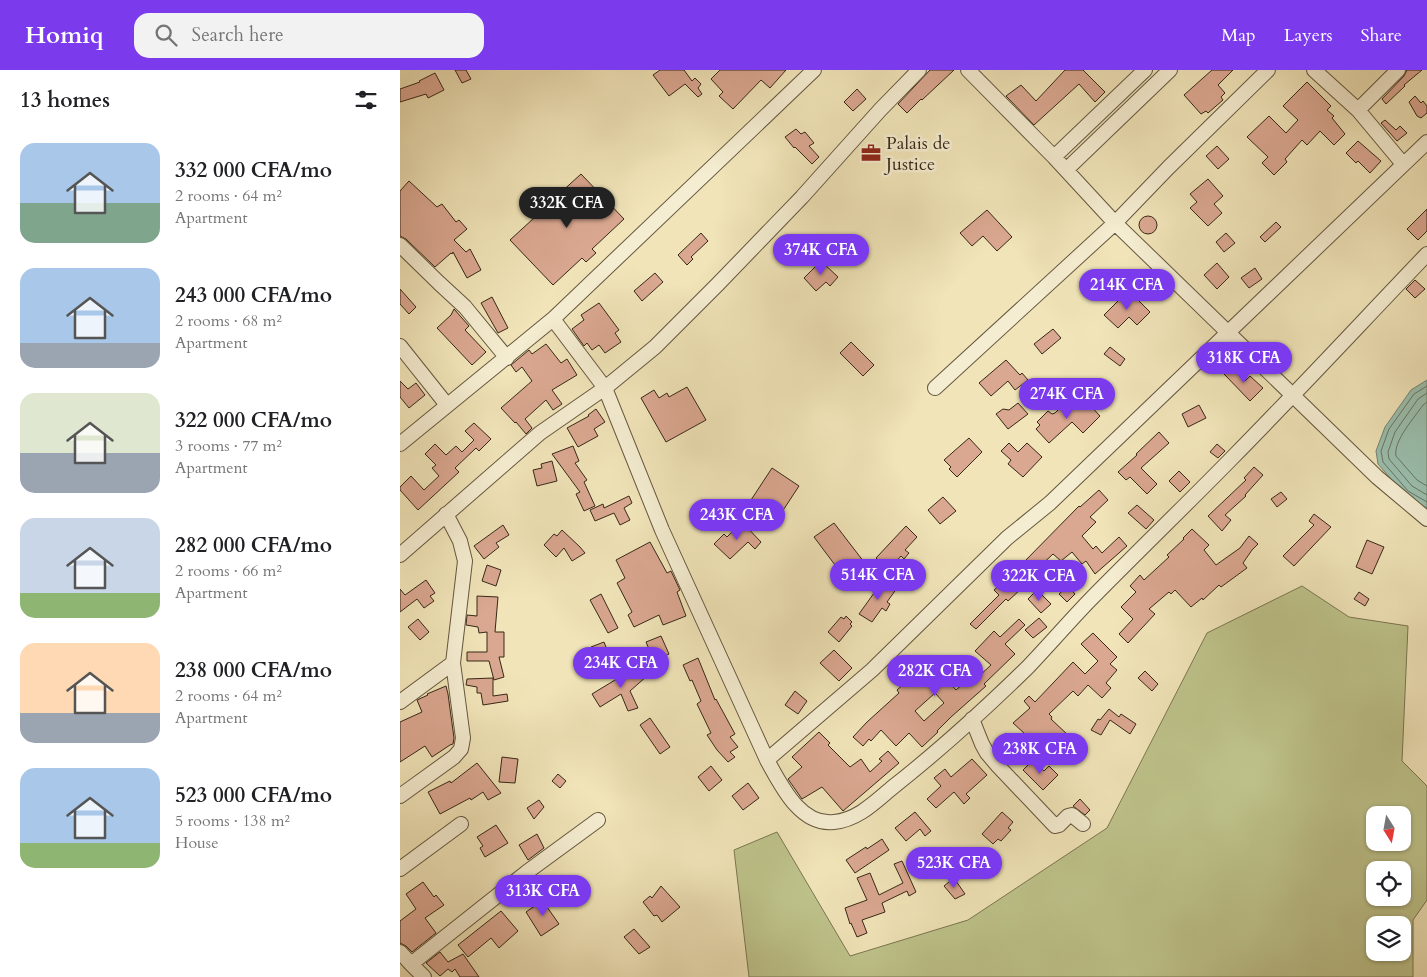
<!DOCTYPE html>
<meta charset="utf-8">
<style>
body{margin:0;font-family:Cardo,serif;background:#f2f2f2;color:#202124;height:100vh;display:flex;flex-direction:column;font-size:19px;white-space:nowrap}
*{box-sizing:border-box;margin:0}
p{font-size:16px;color:#757577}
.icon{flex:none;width:28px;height:28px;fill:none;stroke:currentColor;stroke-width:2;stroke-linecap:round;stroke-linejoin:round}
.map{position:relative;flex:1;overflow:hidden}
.drawer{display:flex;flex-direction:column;background:#fff;width:400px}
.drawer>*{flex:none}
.needle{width:32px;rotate:169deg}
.controls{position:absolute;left:966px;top:736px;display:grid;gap:10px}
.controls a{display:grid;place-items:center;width:45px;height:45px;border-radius:10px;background:#fff;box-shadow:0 1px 4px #0004;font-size:25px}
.price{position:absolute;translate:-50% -42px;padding:0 11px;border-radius:18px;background:#7c3aed;color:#fff;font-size:16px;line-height:32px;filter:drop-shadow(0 1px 2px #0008)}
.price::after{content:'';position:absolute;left:50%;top:30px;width:15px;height:11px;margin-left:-8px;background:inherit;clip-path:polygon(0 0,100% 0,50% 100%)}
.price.active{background:#222;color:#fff}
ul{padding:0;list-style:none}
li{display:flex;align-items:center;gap:15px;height:125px;padding:0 20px}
li span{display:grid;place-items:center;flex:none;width:140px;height:100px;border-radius:15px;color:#555}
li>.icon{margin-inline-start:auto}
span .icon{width:60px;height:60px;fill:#fffc;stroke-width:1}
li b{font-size:21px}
h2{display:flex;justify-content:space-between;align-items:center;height:60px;padding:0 20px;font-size:21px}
header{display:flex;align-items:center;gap:30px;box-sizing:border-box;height:70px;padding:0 25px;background:#7c3aed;color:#fff}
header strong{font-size:24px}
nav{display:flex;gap:28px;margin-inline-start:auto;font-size:18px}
.search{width:350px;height:45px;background:#f2f2f2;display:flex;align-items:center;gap:12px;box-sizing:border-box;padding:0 18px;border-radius:15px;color:#757577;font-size:19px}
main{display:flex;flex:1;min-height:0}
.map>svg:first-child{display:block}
.green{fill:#bec38b;stroke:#7a7651;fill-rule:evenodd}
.water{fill:#9abfae;stroke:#728372}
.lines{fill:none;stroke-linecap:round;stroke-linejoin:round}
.shore{stroke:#687462;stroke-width:1}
.building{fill:#daa790;stroke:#372817;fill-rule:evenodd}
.minor-casing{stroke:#65573f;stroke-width:16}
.minor{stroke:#f5edd1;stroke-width:14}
.labels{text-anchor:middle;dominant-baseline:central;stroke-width:5;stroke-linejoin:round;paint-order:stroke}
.poi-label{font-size:18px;fill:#372817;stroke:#f5edd1;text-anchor:start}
</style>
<header>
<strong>Homiq</strong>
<div class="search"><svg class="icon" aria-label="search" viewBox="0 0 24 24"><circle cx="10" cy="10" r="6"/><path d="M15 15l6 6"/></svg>Search here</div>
<nav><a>Map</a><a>Layers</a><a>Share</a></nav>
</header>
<main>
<section class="drawer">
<h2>13 homes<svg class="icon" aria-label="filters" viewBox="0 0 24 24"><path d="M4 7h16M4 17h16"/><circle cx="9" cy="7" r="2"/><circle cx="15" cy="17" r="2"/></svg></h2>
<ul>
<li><span style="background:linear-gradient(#a9c7e8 60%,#7fa58c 0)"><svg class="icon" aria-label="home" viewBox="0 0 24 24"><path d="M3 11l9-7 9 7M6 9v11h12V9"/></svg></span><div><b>332 000 CFA/mo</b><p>2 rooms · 64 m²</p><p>Apartment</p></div></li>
<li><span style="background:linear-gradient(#a9c7e8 75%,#9aa5b1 0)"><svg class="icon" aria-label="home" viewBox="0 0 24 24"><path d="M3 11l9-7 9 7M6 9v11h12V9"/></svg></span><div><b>243 000 CFA/mo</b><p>2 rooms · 68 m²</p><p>Apartment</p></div></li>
<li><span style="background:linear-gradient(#dfe7d0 60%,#9aa5b1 0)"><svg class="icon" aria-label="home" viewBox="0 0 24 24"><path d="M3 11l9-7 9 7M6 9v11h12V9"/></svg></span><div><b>322 000 CFA/mo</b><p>3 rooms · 77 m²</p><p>Apartment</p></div></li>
<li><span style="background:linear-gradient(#c9d6e8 75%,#8fb573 0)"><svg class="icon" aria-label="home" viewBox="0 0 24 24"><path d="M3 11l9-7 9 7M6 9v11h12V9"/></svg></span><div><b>282 000 CFA/mo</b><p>2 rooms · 66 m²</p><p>Apartment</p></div></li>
<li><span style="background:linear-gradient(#ffd9b3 70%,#9aa5b1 0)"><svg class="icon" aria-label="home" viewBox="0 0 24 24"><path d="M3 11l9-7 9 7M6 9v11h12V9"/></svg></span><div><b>238 000 CFA/mo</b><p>2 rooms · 64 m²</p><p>Apartment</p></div></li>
<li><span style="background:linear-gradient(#a9c7e8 75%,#8fb573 0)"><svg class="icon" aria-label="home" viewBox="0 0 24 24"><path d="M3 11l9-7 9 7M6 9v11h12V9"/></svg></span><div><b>523 000 CFA/mo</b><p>5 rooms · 138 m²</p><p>House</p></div></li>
</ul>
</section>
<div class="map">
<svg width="1027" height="907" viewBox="0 0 1027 907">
<rect width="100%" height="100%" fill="#f0e4b8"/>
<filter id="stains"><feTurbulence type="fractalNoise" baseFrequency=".004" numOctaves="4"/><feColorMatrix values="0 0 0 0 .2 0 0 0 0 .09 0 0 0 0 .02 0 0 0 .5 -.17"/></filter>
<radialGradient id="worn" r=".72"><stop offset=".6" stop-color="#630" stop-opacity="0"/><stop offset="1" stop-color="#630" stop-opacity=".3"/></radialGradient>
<path class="green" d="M902,516L949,547L1008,556L1002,691L1027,716V830L1013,850V907H349L334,780L377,762L450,886L568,850L707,758L807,563ZM975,745H1002V772H975ZM975,800H1002V828H975ZM975,855H1002V882H975Z"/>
<path class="water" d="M1027,310V438L1005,425L978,394L976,381L985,357L1011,320Z"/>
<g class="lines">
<path class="shore" d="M1027,316L1014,324L989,359L981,381L983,392L1008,421L1027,432
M1027,323L1018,329L995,362L988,382L989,389L1012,416L1027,425
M1027,332L1023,335C1015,347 993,371 996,386L1017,410L1027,416"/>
</g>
<path class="building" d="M55,0H66L71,9L62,13Z
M260,0H284L292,11L295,8L301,14L298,18L302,24L298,27L285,14L269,26L253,5Z
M320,0H386L370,18L361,10L333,39L319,26L323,22L311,9Z
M530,0H554L522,30L521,29L507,43L498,34Z
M665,0H683L705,22L695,32L679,14L634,55L606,26L621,15L636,31Z
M812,0H833L818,15L825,23L821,27L823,30L808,43L806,41L801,44L784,25Z
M1007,0H1022L1004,15L1005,16L986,34L982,29L1004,6Z
M35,3L44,20L28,28L26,24L0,32V19L20,12L19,11Z
M907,12L931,36L927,40L934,46L932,48L945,64L934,75L920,61L907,75L902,70L885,89L887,92L874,105L862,93L868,87L847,67L869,46L886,63L898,50L883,36Z
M457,19L466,29L453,41L444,32Z
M1015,26L1021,33L1023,31L1027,36V43L1021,48L1017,46L1009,32Z
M985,50L996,60L1000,56L1007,63L997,71L981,53Z
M396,59L401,64L405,62L414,73L409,76L419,87L412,94L395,77L394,78L385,67Z
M958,71L981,91L970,103L958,91L956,93L946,83Z
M817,76L829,89L818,99L806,86Z
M181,104L224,149L192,179L196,183L186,192L182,188L153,215L110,170L146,137L142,133L155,121L158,125Z
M808,109L823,126L814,134L822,143L808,156L790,138L797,132L790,124Z
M9,111L37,137L42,134L56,152L59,150L67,159L54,170L66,182L70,179L81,200L67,208L53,182L52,184L51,183L35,197L6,169L0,166V121Z
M1027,139V161L1018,170L1007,159Z
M587,140L612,167L597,181L583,166L572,176L560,163Z
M739 155a9 9 0 1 1 18 0a9 9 0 1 1-18 0Z
M876,152L881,157L865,172L860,167Z
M301,163L308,171L291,187L293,189L287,195L278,185Z
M826,163L835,173L824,182L816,172Z
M421,191L438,207L430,216L426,212L416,221L404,208Z
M817,193L829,207L817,219L804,205Z
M855,198L862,209L849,218L841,208Z
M255,203L263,212L242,231L234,221Z
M1015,210L1025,219L1015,228L1006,219Z
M0,219L16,237L9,244L0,234Z
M725,224L731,229L734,226L750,242L737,255L729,247L718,258L704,245Z
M92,227L108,258L98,263L81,233Z
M199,233L219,260L215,263L221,272L205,283L199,275L192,280L187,273L184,276L172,259L184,250L181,245Z
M54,239L69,256L65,260L86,282L72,295L37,258L51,245Z
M653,259L661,268L642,284L634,274Z
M451,272L474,295L463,306L440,283Z
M146,274L161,293L167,289L177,305L152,320L162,334L153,340L146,330L125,349L132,358L126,364L116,352L115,353L101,338L132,311L122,297L116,302L111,295L129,280L132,284Z
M710,277L725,289L720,296L704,284Z
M606,290L620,305L622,303L628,310L615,320L608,311L591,326L579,313Z
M831,297L845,311L850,306L863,318L850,331L824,304Z
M0,311L8,319L16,313L25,325L9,338L0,327Z
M287,317L306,350L266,372L241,328L254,320L259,328L267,323L269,327Z
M670,328L680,339L687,332L700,346L683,363L672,352L649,373L636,359L640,355L637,352L648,341L652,344L655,343Z
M618,333L628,344L608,359L596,344L603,339L609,340Z
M799,335L806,348L788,357L782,344Z
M196,339L205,352L194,359L198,366L178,377L167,358L189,346L188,345Z
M74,353L91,369L79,381L76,378L55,398L59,402L18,440L0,420V417L11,406L24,420L39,406L32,398L36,395L25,384L35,374L46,385L56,376L62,382L74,370L65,361Z
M759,362L769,373L741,398L757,414L747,424L730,407L726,410L718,402L737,385L736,384Z
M569,368L582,382L557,407L549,399L551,397L544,390Z
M609,373L618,382L627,373L642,387L623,407L608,394L611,390L601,381Z
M817,374L825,381L818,388L810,382Z
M173,376L179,391L175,393L187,410L184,412L195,436L184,441L176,424L180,422L152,384Z
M152,391L157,411L137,416L133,400L142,398L141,394Z
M854,397L863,405L845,425L846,426L825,445L831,450L822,461L808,446L846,410L844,408Z
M372,398L399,416L378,448L351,430Z
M779,401L790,412L780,422L769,411Z
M699,420L708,430L690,447L696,452L682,466L693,479L696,476L702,483L719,467L727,476L695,504L686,491L682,494L672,482L661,491L653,484L619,516L621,519L608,531L606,529L576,559L570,554L599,525L594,520L607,509L600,503L605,497L613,502L622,494L679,436L680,437Z
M881,422L887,429L877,437L871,429Z
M229,426L232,433L224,438L230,450L220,455L214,443L195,451L190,440L203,434L204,438Z
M543,427L556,441L540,454L528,440Z
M737,435L754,450L746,459L728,443Z
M914,444L931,457L894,496L883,486L914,455L909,451Z
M342,452L361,472L355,479L348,472L330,489L314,474L324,464L327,467Z
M434,453L464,492L444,507L414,467Z
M103,455L109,465L96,473L99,477L84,489L74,476Z
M506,456L517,467L505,480L509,483L504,489L501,486L489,499L476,488Z
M792,459L809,475L804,480L816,495L840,478L849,466L858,474L852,480L843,493L847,498L821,517L819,515L803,530L802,528L791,537L775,520L771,524L769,522L749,539L755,544L728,573L719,564L733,549L721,537L736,522L730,516L740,505L744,510L769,487L767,485L784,469L783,468Z
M162,460L180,477L185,483L172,491L164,478L156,487L144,475L154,464L157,466Z
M967,470L984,477L972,504L956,497Z
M250,472L267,503L271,501L280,520L277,522L286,546L263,555L259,545L234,557L228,545L232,542L217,513L225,508L216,490Z
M87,495L101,500L96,516L82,511Z
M484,509L497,518L487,532L490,534L486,541L482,538L472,552L459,544Z
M26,510L35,523L30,526L34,531L24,538L17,529L0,542V519L5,525Z
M668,516L675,524L667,532L659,524Z
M637,520L651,534L641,543L628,529Z
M959,522L969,529L965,536L954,529Z
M201,524L218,558L208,563L190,530Z
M77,526L98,527L95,562H104V587H99L104,607L94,610L89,591H67V582H87V562L79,563L78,557L66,555L67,545L77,546Z
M446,546L452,552L450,554L452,556L439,572L428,562L441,547L444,549Z
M639,548L647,557L633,568L625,560Z
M18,549L29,562L20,570L8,557Z
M619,549L625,555L605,574L615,584L584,614L586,616L551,647L537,661L538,662L522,677L509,663L496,676L481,660L471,671L469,669L463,676L453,667L467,652L499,623L497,620L517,602L516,601L528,589L556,620L575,604L578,607L591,595L575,581L594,561L600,567ZM535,623L544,633L524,651L515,641Z
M693,563L717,587L710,594L717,600L706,613L711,618L702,628L688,615L678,626L673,621L649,644L652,647L651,649L669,666L650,687L613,653L630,638L624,631L629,626L635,632L673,592L685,604L698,591L681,574Z
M261,566L269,584L254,591L246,572Z
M204,572L211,590L228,581L234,592L201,603L191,577Z
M434,580L452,598L439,611L420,593Z
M298,588L315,630L316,629L335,664L330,667L338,677L330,682L335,687L328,692L317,680L307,665L311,663L297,634L301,631L292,610L290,611L283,595Z
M238,596L247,606L230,621L238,638L228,641L221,624L200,637L192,624Z
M745,601L758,614L752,621L738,608Z
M93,608V626L107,624L108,631L83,635L81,623H77V617L66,615L67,609Z
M46,616L48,624L54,668L53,674L50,675L32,687L25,676L0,692V652L22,642L17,630L28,625L27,624Z
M395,621L407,631L398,644L385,635Z
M709,639L719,647L721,644L736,654L730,664L710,650L701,665L691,660L698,649L700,650Z
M250,648L270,677L260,684L240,655Z
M419,662L430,673L428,675L450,697L461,689L470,702L482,691L479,689L488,681L499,693L443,741L422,717L402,729L388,709L402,697L392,687Z
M606,663L615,672L602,685L594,676Z
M102,687L118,689L115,713L99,712Z
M572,689L587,705L566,724L570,728L564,734L554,722L536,738L527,729L541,716L534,708L545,699L551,707Z
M633,690L644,701L649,696L658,705L643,720L623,700Z
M77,693L101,723L88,730L83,722L71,730L70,728L40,744L28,722L50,711L51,713Z
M311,696L322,710L309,721L298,707Z
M158,704L166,711L160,718L152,711Z
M348,713L359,728L343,740L332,726Z
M680,729L690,740L685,745L673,736Z
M139,730L144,737L134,749L127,738Z
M515,742L531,761L525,766L520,759L506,771L495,758Z
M602,742L613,752L608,758L611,760L601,771L598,769L593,774L582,764Z
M96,755L108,773L85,787L80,778L83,776L77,767Z
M137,764L144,778L128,790L119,775Z
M482,769L489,780L455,803L446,790L466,777L467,779Z
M502,791L516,822L509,826L507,821L482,833L485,842L462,850L467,863L457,867L451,853L450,854L445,838L467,830L457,808L470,803L479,825L503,813L494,794Z
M554,808L565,824L555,829L544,816Z
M23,812L34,827L36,825L44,835L25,848L36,863L12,882L6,876L0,873V851L16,839L6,824Z
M261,816L280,837L262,852L257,845L254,846L243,832L250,826L252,828Z
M149,826L153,833L147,837L159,854L141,866L126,842Z
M101,841L118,861L99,878L91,868L68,887L58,875Z
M234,859L250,877L239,884L224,867Z
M40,882L48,892L63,884L79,907H60L55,899L52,902L48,899L40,906L26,893Z"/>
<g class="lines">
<defs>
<path id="minor" d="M414,0L153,249L205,318L262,460L367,690C381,715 400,756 434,752C458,750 476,731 493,717C540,680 585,639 628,597C648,576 667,554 688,532C735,484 784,437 832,388C898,321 962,252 1027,184
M568,0L654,87L715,153L977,407L1027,449
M914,0L958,40L1003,94
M958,40L998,0
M654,87L745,0
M666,100L770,0
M0,175L39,213L65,237L107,288
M0,276L47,335
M535,318L715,153L769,97L868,0
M0,374L153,249
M0,485L140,363L205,318L255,277L318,214L402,127L480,40L519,0
M0,632L53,593L65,491L60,471L46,444
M572,649L582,674L587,683L598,696L655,756L659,755L668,746L672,745L683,754
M367,690L472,600L607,468L650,433L1027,72
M0,726L54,687L61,679L63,668L53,593
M0,799L61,754
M0,882L11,894L127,802L198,750
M11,894L24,907"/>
</defs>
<use href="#minor" class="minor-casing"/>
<use href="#minor" class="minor"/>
</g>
<defs>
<symbol id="office-bare" viewBox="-9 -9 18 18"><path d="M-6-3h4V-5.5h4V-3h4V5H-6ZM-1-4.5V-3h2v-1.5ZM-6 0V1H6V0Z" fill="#8f2418" stroke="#f5edd1" stroke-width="2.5" paint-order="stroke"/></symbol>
</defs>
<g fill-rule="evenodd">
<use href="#office-bare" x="457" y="69" width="28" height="28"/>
</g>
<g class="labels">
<g class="poi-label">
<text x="486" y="73">Palais de<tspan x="486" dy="21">Justice</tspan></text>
</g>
</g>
<rect width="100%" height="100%" filter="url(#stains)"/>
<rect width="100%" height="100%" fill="url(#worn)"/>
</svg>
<div class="controls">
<a><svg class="needle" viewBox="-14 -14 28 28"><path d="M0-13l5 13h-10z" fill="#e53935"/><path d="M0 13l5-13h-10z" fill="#757577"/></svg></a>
<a><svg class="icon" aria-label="locate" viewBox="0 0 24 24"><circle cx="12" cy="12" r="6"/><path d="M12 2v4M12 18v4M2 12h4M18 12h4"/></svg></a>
<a><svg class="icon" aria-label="layers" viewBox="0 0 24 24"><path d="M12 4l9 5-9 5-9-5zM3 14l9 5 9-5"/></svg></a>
</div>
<b class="price active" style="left:167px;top:159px">332K CFA</b>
<b class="price" style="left:421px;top:206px">374K CFA</b>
<b class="price" style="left:727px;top:241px">214K CFA</b>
<b class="price" style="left:844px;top:314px">318K CFA</b>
<b class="price" style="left:667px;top:350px">274K CFA</b>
<b class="price" style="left:337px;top:471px">243K CFA</b>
<b class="price" style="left:478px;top:531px">514K CFA</b>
<b class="price" style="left:639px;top:532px">322K CFA</b>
<b class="price" style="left:221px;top:619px">234K CFA</b>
<b class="price" style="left:535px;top:627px">282K CFA</b>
<b class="price" style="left:640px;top:705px">238K CFA</b>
<b class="price" style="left:554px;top:819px">523K CFA</b>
<b class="price" style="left:143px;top:847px">313K CFA</b>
</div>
</main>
